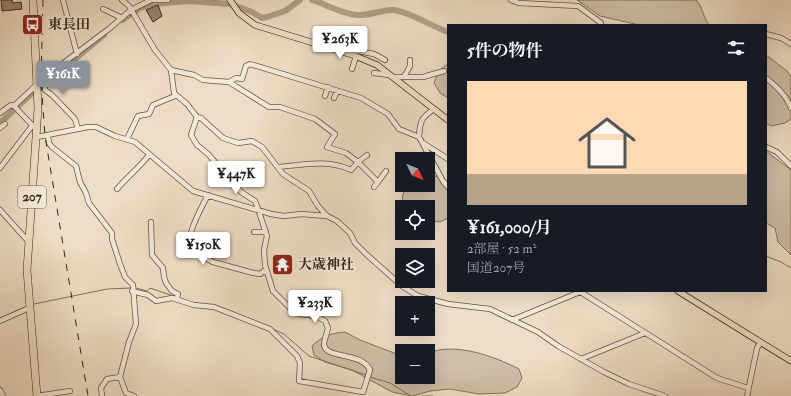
<!DOCTYPE html>
<html lang="ja">
<meta charset="utf-8">
<style>
body{margin:0;font-family:"IM FELL Double Pica","Noto Serif JP",serif;background:#20242c;color:#f1f3f6;height:100vh;display:flex;flex-direction:column;font-size:15px;white-space:nowrap}
*{box-sizing:border-box;margin:0}
p{font-size:13px;color:#9ea1a6}
.icon{flex:none;width:22px;height:22px;fill:none;stroke:currentColor;stroke-width:2;stroke-linecap:round;stroke-linejoin:round}
.map{position:relative;flex:1;overflow:hidden}
.sheet{position:absolute;left:447px;top:24px;width:320px;height:268px;display:flex;flex-direction:column;background:#171b24;border-radius:0px;box-shadow:0 4px 16px #0002}
.sheet>*{flex:none}
.needle{width:26px;rotate:133deg}
.tools{position:absolute;left:395px;top:152px;display:grid;gap:8px}
.tools a{display:grid;place-items:center;width:40px;height:40px;border-radius:0px;background:#171b24;box-shadow:0 4px 16px #0002;font-size:20px}
.price{position:absolute;translate:-50% -34px;padding:0 9px;border-radius:4px;background:#fff;color:#222;font-size:13px;line-height:26px;filter:drop-shadow(0 1px 2px #0008)}
.price::after{content:'';position:absolute;left:50%;top:24px;width:12px;height:9px;margin-left:-6px;background:inherit;clip-path:polygon(0 0,100% 0,50% 100%)}
.price.current{background:#8c9099;color:#fff}
ul{padding:0;list-style:none}
li{display:grid;align-content:center;gap:8px;height:212px;padding:0 20px}
li span{display:grid;place-items:center;height:124px;border-radius:0px;color:#555}
li>.icon{margin-inline-start:auto}
span .icon{width:72px;height:72px;fill:#fffc;stroke-width:1}
li b{font-size:17px}
h2{display:flex;justify-content:space-between;align-items:center;height:48px;padding:0 20px;font-size:17px}
.map>svg:first-child{display:block}
.green{fill:#cfbfa8;stroke:#82735e}
.lines{fill:none;stroke-linecap:round;stroke-linejoin:round}
.stream{stroke:#7f705b;stroke-width:1}
.river{stroke:#b0a08a;stroke-width:6}
.building{fill:#968671;stroke:#352715}
.minor-casing{stroke:#645541;stroke-width:6}
.major-casing{stroke:#352715;stroke-width:7}
.highway-casing{stroke:#352715;stroke-width:8}
.minor{stroke:#f5eada;stroke-width:4.5}
.major{stroke:#efdec6;stroke-width:5.5}
.highway{stroke:#efdec6;stroke-width:7}
.rail{stroke:#352715;stroke-width:1;stroke-dasharray:7 7;stroke-linecap:butt}
.labels{text-anchor:middle;dominant-baseline:central;stroke-width:3.5;stroke-linejoin:round;paint-order:stroke}
.shield{fill:#f5eada;stroke:#6f6250;stroke-width:1}
.shield-label{font-size:13px;font-weight:bold;fill:#352715}
.poi-label{font-size:14px;font-weight:bold;fill:#352715;stroke:#f5eada;text-anchor:start}
</style>
<div class="map">
<svg width="791" height="396" viewBox="0 0 791 396">
<rect width="100%" height="100%" fill="#efdec6"/>
<filter id="stains"><feTurbulence type="fractalNoise" baseFrequency=".005" numOctaves="4"/><feColorMatrix values="0 0 0 0 .2 0 0 0 0 .09 0 0 0 0 .02 0 0 0 .5 -.17"/></filter>
<radialGradient id="worn" r=".72"><stop offset=".6" stop-color="#630" stop-opacity="0"/><stop offset="1" stop-color="#630" stop-opacity=".3"/></radialGradient>
<path class="green" d="M577,0H696C703,7 703,17 709,25H639L600,16Z
M766,55L787,71L791,77V119L785,123L771,126L766,123Z
M446,65H448V98L440,93L434,83L439,71Z
M766,151L791,170V255L778,242L775,228L766,223Z
M428,173L443,179L448,186V218L440,222L428,221V207H406L402,198L406,185H428Z
M345,332L360,340L402,356V377H428V353C455,342 494,356 519,369L522,378L517,387L505,393L479,394L450,389L430,391L412,396L392,392L352,370L325,362L314,355L312,346C322,336 332,333 345,332Z"/>
<g class="lines">
<path class="stream" d="M766,256L781,262L791,268
M136,288L147,291L150,288L176,297
M179,298L186,300
M34,304L107,289L131,288
M222,308L263,324
M0,318L27,306
M273,329L284,334L309,356L366,375
M370,377L390,383L411,396
M422,396H433"/>
<path class="river" d="M312,0C328,5 341,14 358,15C370,16 382,9 394,10C410,12 431,26 448,32
M122,20L140,8L152,4L189,1L230,4L252,12L262,18L267,17L285,11L300,0
M0,123L47,79L53,77L104,35"/>
</g>
<path class="building" d="M1,0H12L13,3L21,2L22,9L2,11Z
M158,5L162,16L153,22L146,10Z"/>
<g class="lines">
<defs>
<path id="minor" d="M63,0L77,54
M122,0L129,6L155,50L171,70L174,93L187,104L197,117L201,118L223,138L238,143L252,141L262,147L283,174L309,191L318,206L327,216
M153,0H168
M511,0L519,3L578,6L601,23V25
M103,9L122,18
M766,34L781,38L791,44
M345,52L347,49L374,54L385,60
M352,69L356,56
M171,70L194,75L203,80L229,82L269,107H280L315,119L335,134L327,147L346,153L358,162L351,170C328,159 302,165 278,167
M374,73L389,75
M45,77V90L52,95L75,119L78,129
M393,77H423L444,71
M404,77L410,66V60
M766,78C777,87 786,95 791,108
M229,82L236,78L242,79L246,66L250,64L361,98L388,114L399,129L419,137L443,181L448,187
M325,96L328,87
M334,98L337,91
M14,106L34,127
M0,113L11,105L14,106L45,77L110,28L131,10L151,0
M0,128L5,124
M48,136L49,143L52,147L76,166L80,182L86,193L89,203L112,233V239L120,264L125,277L133,285L135,312L136,324L129,342L120,377L126,393L134,396
M37,137L88,127H96L115,136L135,142L193,191L271,214L284,216L301,214L327,216L337,221L350,233L355,243L367,255L402,286L418,296L448,304L490,309L538,332L558,346L604,372L629,384L665,396
M419,137C420,121 421,118 434,109
M127,139L138,116L149,114L153,105L175,96
M423,143L448,159
M766,147L777,152L791,166
M367,155L358,162L378,182L374,187
M0,168L32,126
M378,182L386,171
M117,189C127,177 139,168 149,155
M208,195C202,206 184,239 190,250L213,262L253,273L260,274L264,271L267,273
M0,210L28,241
M151,222L152,255L163,268L164,277L166,283L172,291L178,294L177,299
M254,232H266
M132,291L148,295L156,301L172,298L194,305L214,307L270,329L297,356L300,363L299,381L363,392L370,370C362,351 323,360 324,343C325,338 327,333 328,328L325,321L316,316L299,314L289,307L273,291L265,265L264,250L267,236L257,206L255,201L241,192L208,154L197,145L191,135L197,117
M579,291L717,378L748,388
M512,320L580,292
M0,321L29,308
M581,359L645,333
M0,390L3,396
M37,396L70,391
M102,396L101,388L107,379L120,377
M747,396L757,348L761,342"/>
<path id="major" d="M230,0L239,13L255,25L353,55L377,65L448,120
M678,291L791,361"/>
<path id="highway" d="M33,0L38,108L27,270L37,396"/>
</defs>
<use href="#minor" class="minor-casing"/>
<use href="#major" class="major-casing"/>
<use href="#highway" class="highway-casing"/>
<use href="#minor" class="minor"/>
<use href="#major" class="major"/>
<use href="#highway" class="highway"/>
<path class="rail" d="M43,0L41,80L45,136L88,396"/>
</g>
<defs>
<symbol id="bus-square" viewBox="-11 -11 22 22"><rect x="-9" y="-9" width="18" height="18" rx="4" fill="#8f2418" stroke="#f5eada"/><path d="M-5-6H5V4H4V6H2V4H-2V6H-4V4H-5ZM-3.5-4V0h7V-4ZM-3.5 1.2v1.5H-2V1.2ZM2 1.2v1.5H3.5V1.2Z" fill="#fff"/></symbol>
<symbol id="temple-square" viewBox="-11 -11 22 22"><rect x="-9" y="-9" width="18" height="18" rx="4" fill="#8f2418" stroke="#f5eada"/><path d="M0-6L5-2H3V0L6.5 2.5H4V6H1.5V3h-3V6H-4V2.5H-6.5L-3 0V-2H-5Z" fill="#fff"/></symbol>
</defs>
<g fill-rule="evenodd">
<use href="#bus-square" x="20" y="12" width="25" height="25"/>
<use href="#temple-square" x="270" y="252" width="25" height="25"/>
</g>
<g class="labels">
<rect class="shield" x="18" y="186" width="28" height="22" rx="3"/>
<g class="shield-label">
<text x="32" y="197">207</text>
</g>
<g class="poi-label">
<text x="48" y="24">東長田</text>
<text x="298" y="264">大歳神社</text>
</g>
</g>
<rect width="100%" height="100%" filter="url(#stains)"/>
<rect width="100%" height="100%" fill="url(#worn)"/>
</svg>
<div class="tools">
<a><svg class="needle" viewBox="-14 -14 28 28"><path d="M0-13l5 13h-10z" fill="#e53935"/><path d="M0 13l5-13h-10z" fill="#9ea1a6"/></svg></a>
<a><svg class="icon" aria-label="locate" viewBox="0 0 24 24"><circle cx="12" cy="12" r="6"/><path d="M12 2v4M12 18v4M2 12h4M18 12h4"/></svg></a>
<a><svg class="icon" aria-label="layers" viewBox="0 0 24 24"><path d="M12 4l9 5-9 5-9-5zM3 14l9 5 9-5"/></svg></a>
<a>+</a>
<a>−</a>
</div>
<b class="price" style="left:340px;top:60px">¥263K</b>
<b class="price current" style="left:63px;top:95px">¥161K</b>
<b class="price" style="left:236px;top:195px">¥447K</b>
<b class="price" style="left:203px;top:266px">¥150K</b>
<b class="price" style="left:315px;top:324px">¥233K</b>
<section class="sheet">
<h2>5件の物件<svg class="icon" aria-label="filters" viewBox="0 0 24 24"><path d="M4 7h16M4 17h16"/><circle cx="9" cy="7" r="2"/><circle cx="15" cy="17" r="2"/></svg></h2>
<ul>
<li><span style="background:linear-gradient(#ffd9b3 75%,#b9a48a 0)"><svg class="icon" aria-label="home" viewBox="0 0 24 24"><path d="M3 11l9-7 9 7M6 9v11h12V9"/></svg></span><div><b>¥161,000/月</b><p>2部屋 · 52 m²</p><p>国道207号</p></div></li>
</ul>
</section>
</div>
